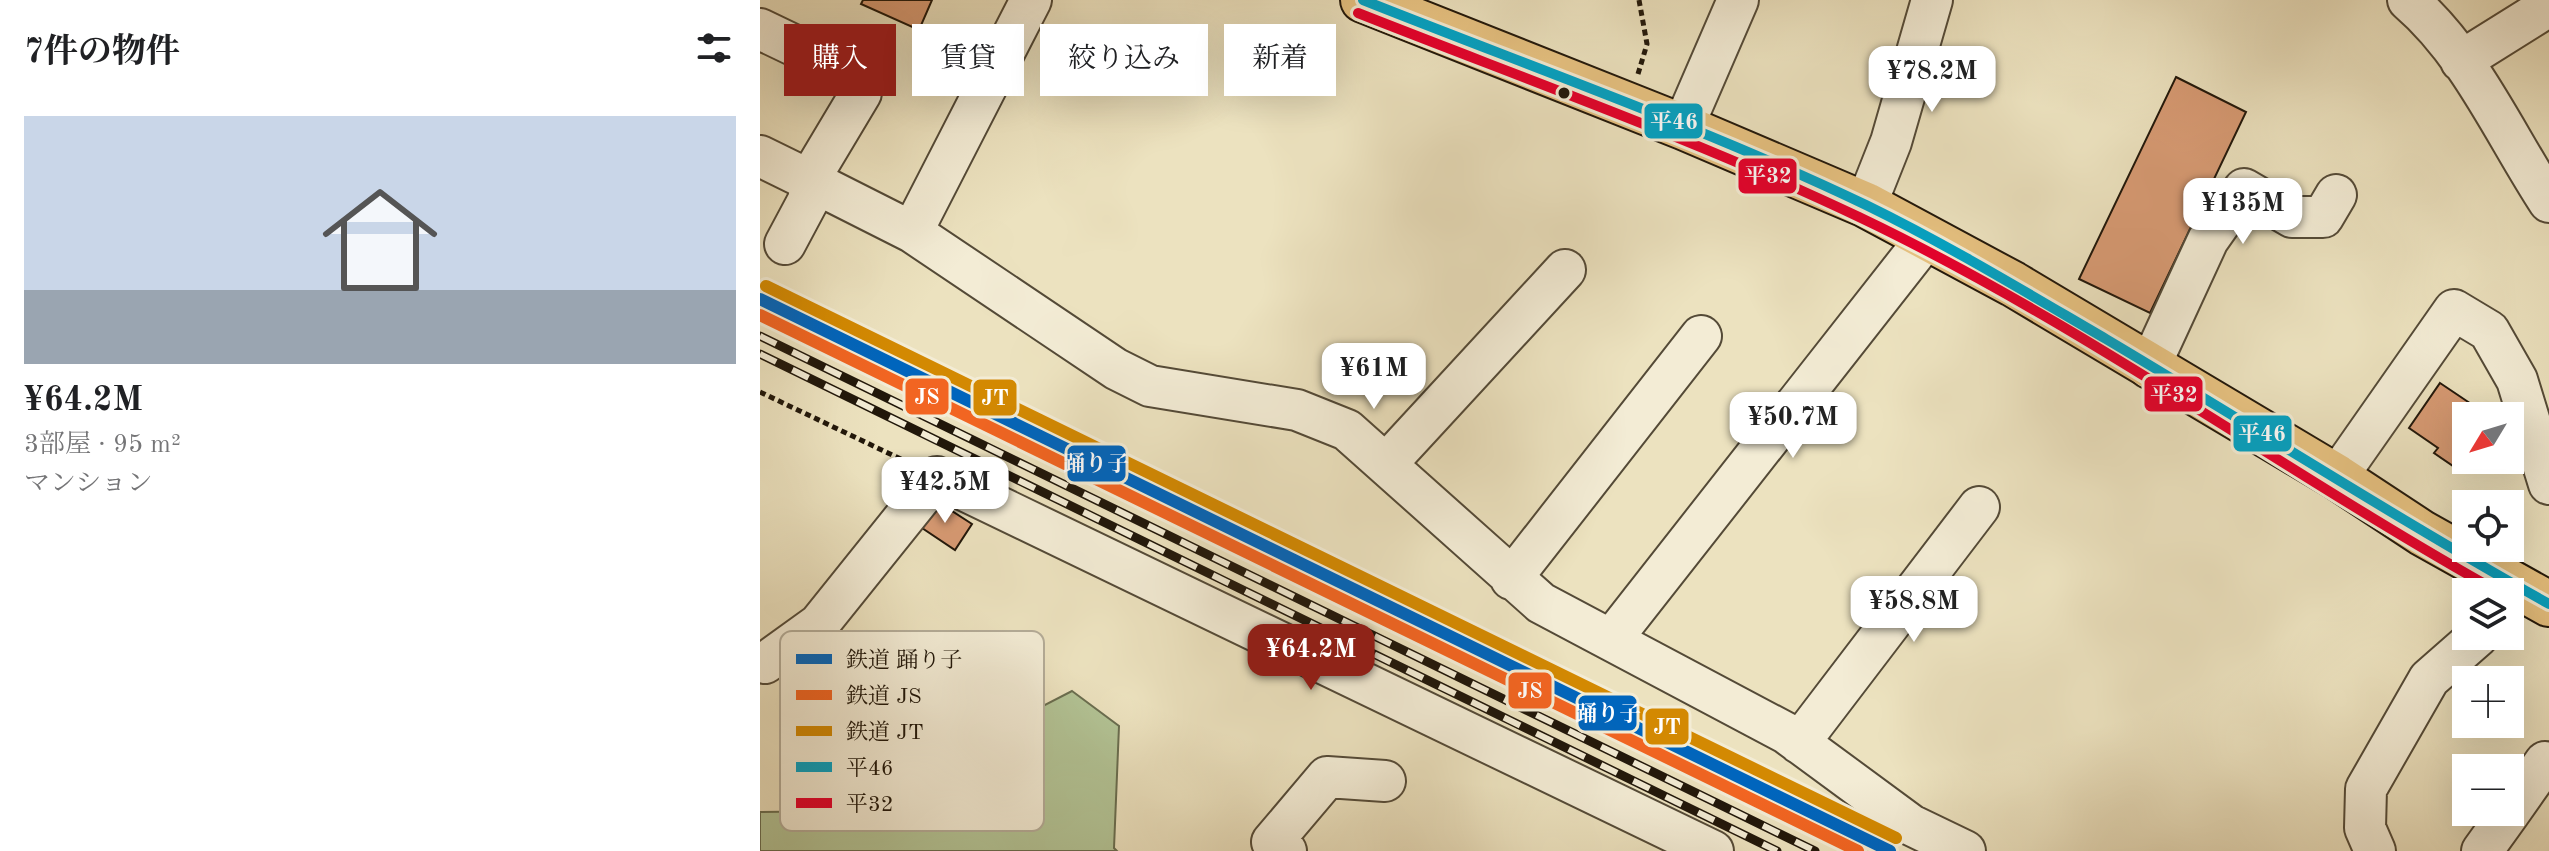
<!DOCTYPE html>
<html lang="ja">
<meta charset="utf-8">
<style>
body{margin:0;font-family:"Old Standard TT","Noto Serif JP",serif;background:#f2f2f2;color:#202124;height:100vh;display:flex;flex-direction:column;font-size:30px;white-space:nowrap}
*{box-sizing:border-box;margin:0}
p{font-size:26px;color:#757577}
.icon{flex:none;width:44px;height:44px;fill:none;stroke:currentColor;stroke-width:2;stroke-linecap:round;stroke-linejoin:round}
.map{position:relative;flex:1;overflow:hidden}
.panel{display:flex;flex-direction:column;background:#fff;width:760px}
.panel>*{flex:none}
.hud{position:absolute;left:24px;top:24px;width:760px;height:72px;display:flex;gap:16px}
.needle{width:52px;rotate:232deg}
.buttons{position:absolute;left:1692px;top:402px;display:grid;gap:16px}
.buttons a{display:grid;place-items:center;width:72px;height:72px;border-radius:0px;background:#fff;box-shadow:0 8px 32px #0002;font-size:40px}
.price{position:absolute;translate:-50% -68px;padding:0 18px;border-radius:16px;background:#fff;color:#222;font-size:26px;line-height:52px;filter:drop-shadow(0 2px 4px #0008)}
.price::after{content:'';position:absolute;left:50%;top:48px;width:24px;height:18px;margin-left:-12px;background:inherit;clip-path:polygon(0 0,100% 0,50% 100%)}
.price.current{background:#8f2418;color:#fff}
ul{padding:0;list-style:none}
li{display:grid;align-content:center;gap:16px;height:424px;padding:0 24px}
li span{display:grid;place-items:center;height:248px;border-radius:0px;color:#555}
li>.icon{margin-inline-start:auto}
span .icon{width:144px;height:144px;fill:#fffc;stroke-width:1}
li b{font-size:34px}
h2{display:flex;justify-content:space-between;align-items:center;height:96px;padding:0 24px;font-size:34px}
.tag{padding:0 28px;border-radius:0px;background:#fff;box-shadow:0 8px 32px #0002;font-size:28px;line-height:72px}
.tag.current{background:#8f2418;color:#fff}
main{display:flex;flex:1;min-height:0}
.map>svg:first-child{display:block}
.green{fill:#b3c496;stroke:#6a6e50;stroke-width:2}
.building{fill:#d79a73;stroke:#21170a;stroke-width:2}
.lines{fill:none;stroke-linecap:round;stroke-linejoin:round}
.minor-casing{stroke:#544a37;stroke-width:44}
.highway-casing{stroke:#21170a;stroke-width:48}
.path{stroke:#21170a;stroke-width:5;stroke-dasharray:6 4;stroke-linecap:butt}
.minor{stroke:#f3ecd5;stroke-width:40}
.highway{stroke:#e6c180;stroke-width:44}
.rail-casing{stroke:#21170a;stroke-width:9}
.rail{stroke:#f3ecd5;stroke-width:6;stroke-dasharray:18;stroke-linecap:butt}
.bus-1-casing{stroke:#f3ecd5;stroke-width:16}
.bus-2-casing{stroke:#f3ecd5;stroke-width:16}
.bus-1{stroke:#02a2c4;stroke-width:10}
.bus-2{stroke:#e4002b;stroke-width:10}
.rail-1-casing{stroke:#f3ecd5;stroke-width:18}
.rail-2-casing{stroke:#f3ecd5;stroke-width:18}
.rail-3-casing{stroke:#f3ecd5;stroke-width:18}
.rail-1{stroke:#0065bd;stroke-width:12}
.rail-2{stroke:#f26522;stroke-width:12}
.rail-3{stroke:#d38902;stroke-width:12}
.bus-dot{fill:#21170a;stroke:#f3ecd5;stroke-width:3}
.key{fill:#f3ecd5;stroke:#b4ac98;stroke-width:2}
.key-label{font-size:22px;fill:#21170a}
.line-badge{stroke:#f3ecd5;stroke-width:3}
.badge-label{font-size:22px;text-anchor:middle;font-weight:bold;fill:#fff}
</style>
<main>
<section class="panel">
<h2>7件の物件<svg class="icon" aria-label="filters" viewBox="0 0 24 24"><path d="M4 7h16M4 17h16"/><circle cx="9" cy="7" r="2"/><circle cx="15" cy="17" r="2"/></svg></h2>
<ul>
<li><span style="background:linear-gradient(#c9d6e8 70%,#9aa5b1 0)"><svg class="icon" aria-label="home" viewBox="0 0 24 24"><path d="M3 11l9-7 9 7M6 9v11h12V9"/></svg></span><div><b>¥64.2M</b><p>3部屋 · 95 m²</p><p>マンション</p></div></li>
</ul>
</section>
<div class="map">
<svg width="1789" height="851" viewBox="0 0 1789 851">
<rect width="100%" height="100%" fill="#ece2bf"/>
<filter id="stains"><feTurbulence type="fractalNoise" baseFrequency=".0025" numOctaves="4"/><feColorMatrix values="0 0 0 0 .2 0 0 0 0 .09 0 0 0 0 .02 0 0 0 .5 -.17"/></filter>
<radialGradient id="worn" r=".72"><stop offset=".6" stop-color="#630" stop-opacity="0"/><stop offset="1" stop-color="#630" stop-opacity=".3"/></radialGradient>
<path class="green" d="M312,691L359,726L354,848L357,851H0V812L79,811Z"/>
<path class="building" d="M103,0H172L159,30L101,4Z
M1416,77L1486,112L1390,313L1319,279Z
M1680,383L1729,416H1706V453L1696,468L1674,453L1678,448L1649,428Z
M175,500L212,524L195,550L159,526Z"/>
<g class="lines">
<defs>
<path id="minor" d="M1648,0C1710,53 1745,135 1789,202
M0,29L102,78L101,93L49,180L0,156
M1701,61L1789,6
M923,127L978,0
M1106,205L1131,142L1172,0
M152,232L271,0
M25,244L49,199V180L152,232L356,369L390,386L537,410L587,430L781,603L1026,733L1151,825L1205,851
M1389,368L1448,240L1484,189L1532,217H1563L1576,195
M627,463L805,270
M1577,477L1694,310L1729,331L1757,380L1789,484
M751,579L941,336
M851,640L1165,240
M5,663L59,624L177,477L953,851
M1039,743L1219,507
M1750,812L1785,762
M526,851L512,842L567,777L625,781
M1615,851L1605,828L1606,789L1669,679L1718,636
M1722,851L1750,812"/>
<path id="highway" d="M603,0L923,127L1106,205L1253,284L1577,477L1662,533L1789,604"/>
</defs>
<use href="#minor" class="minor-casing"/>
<use href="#highway" class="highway-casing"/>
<path class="path" d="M878,74L887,44L879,0
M0,392L147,462"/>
<use href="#minor" class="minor"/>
<use href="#highway" class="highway"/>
<defs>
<path id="rail" d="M0,336L1055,851
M0,354L1017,851"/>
</defs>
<use href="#rail" class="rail-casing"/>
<use href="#rail" class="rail"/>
<defs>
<path id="bus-1" d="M603,0C771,67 943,127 1106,205C1188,245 1267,293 1346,339C1494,427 1639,520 1789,604"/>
<path id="bus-2" d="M598,13C765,79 937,140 1099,217C1322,323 1524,472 1739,592"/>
</defs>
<use href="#bus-1" class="bus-1-casing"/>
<use href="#bus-2" class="bus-2-casing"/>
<use href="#bus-1" class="bus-1"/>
<use href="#bus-2" class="bus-2"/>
<defs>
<path id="rail-1" d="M0,299L1130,851"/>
<path id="rail-2" d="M0,315L1098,851"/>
<path id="rail-3" d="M6,286L1136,838"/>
</defs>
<use href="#rail-1" class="rail-1-casing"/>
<use href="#rail-2" class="rail-2-casing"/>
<use href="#rail-3" class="rail-3-casing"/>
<use href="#rail-1" class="rail-1"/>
<use href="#rail-2" class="rail-2"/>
<use href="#rail-3" class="rail-3"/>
</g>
<circle class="bus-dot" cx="804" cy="93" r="7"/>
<rect x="20" y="631" width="264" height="200" rx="12" class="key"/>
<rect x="36" y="654" width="36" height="10" fill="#0065bd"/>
<rect x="36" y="690" width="36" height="10" fill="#f26522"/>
<rect x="36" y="726" width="36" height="10" fill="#d38902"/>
<rect x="36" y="762" width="36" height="10" fill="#02a2c4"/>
<rect x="36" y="798" width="36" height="10" fill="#e4002b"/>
<g class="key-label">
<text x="86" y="667">鉄道 踊り子</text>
<text x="86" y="703">鉄道 JS</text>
<text x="86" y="739">鉄道 JT</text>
<text x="86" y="775">平46</text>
<text x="86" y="811">平32</text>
</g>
<g class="line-badge">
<rect x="883" y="102" width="61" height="38" rx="8" fill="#02a2c4"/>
<rect x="977" y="157" width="61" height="38" rx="8" fill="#e4002b"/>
<rect x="1383" y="375" width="61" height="38" rx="8" fill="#e4002b"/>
<rect x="144" y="377" width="46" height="39" rx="8" fill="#f26522"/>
<rect x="212" y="378" width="46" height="39" rx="8" fill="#d38902"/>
<rect x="1472" y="414" width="61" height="39" rx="8" fill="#02a2c4"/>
<rect x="306" y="444" width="61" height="39" rx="8" fill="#0065bd"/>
<rect x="747" y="671" width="46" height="39" rx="8" fill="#f26522"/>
<rect x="817" y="694" width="61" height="38" rx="8" fill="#0065bd"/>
<rect x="884" y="707" width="46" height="39" rx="8" fill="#d38902"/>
</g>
<g class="badge-label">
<text x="914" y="129">平46</text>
<text x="1008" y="183">平32</text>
<text x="1414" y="402">平32</text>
<text x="167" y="404">JS</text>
<text x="235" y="405">JT</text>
<text x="1502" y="441">平46</text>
<text x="336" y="471">踊り子</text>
<text x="770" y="698">JS</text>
<text x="848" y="721">踊り子</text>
<text x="907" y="734">JT</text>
</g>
<rect width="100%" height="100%" filter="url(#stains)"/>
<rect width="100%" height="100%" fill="url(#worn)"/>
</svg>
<div class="buttons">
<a><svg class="needle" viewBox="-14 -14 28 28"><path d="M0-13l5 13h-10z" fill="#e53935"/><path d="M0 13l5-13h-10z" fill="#757577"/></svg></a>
<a><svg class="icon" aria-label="locate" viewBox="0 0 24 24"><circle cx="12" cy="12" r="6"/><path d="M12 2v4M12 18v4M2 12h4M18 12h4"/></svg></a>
<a><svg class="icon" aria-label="layers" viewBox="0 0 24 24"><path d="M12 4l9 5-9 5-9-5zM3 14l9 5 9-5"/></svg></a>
<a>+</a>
<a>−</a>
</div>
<b class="price" style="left:1172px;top:114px">¥78.2M</b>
<b class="price" style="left:1483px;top:246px">¥135M</b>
<b class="price" style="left:614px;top:411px">¥61M</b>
<b class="price" style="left:1033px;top:460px">¥50.7M</b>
<b class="price" style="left:185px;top:525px">¥42.5M</b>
<b class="price" style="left:1154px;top:644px">¥58.8M</b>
<b class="price current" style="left:551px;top:692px">¥64.2M</b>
<div class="hud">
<a class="tag current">購入</a>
<a class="tag">賃貸</a>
<a class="tag">絞り込み</a>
<a class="tag">新着</a>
</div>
</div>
</main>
